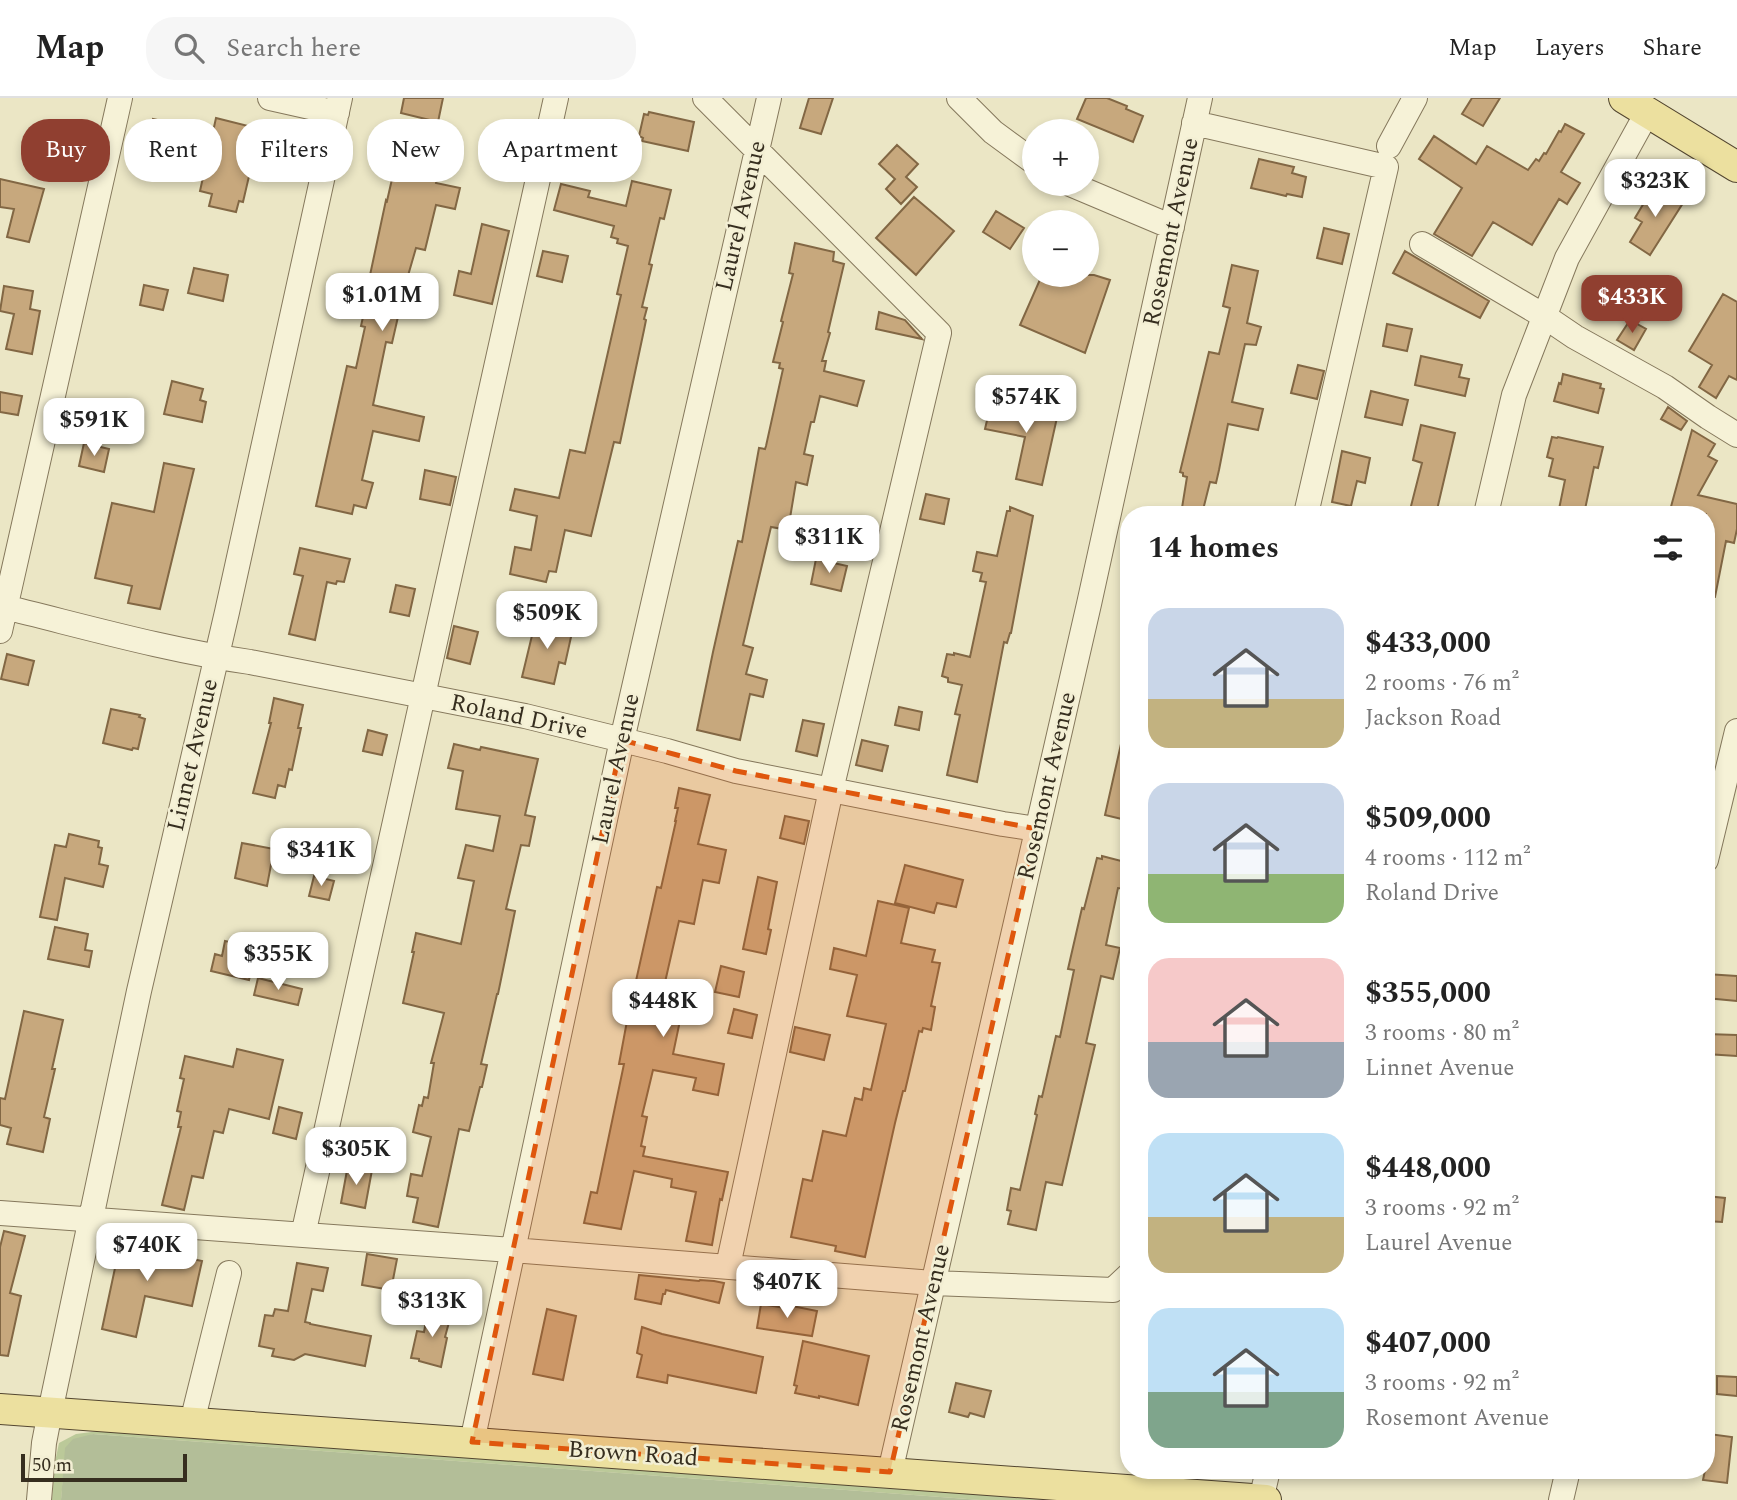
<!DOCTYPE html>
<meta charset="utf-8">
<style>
body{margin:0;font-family:Spectral,serif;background:#f6f6f6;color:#222;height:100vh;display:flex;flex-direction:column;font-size:26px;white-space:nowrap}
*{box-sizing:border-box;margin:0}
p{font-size:23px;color:#767676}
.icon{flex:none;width:38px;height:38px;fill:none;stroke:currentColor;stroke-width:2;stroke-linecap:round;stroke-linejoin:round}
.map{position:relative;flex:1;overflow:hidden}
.sheet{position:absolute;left:1120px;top:408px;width:595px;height:973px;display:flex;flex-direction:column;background:#fff;border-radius:28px;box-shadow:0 4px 10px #0003}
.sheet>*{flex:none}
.guide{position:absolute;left:21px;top:21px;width:665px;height:63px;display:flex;gap:14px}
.fabs{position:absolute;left:1022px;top:21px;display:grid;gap:14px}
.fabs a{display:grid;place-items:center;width:77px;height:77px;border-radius:50%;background:#fff;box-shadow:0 4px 10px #0003;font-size:35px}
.scale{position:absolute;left:21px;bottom:18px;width:166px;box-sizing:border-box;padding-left:7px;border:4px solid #362e1f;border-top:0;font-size:19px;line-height:24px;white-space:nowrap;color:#362e1f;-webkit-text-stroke:5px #f3efd4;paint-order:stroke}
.price{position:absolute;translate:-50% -60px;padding:0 16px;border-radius:14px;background:#fff;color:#222;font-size:23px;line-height:46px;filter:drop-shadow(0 2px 4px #0008)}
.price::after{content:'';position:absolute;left:50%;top:42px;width:21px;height:16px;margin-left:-10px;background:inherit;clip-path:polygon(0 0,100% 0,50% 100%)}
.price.selected{background:#903f30;color:#fff}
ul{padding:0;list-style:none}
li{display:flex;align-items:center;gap:21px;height:175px;padding:0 28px}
li span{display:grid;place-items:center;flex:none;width:196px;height:140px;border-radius:21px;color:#555}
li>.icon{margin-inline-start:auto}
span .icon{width:84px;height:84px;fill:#fffc;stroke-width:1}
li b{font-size:30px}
h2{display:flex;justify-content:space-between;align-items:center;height:84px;padding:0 28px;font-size:30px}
.tag{padding:0 24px;border-radius:28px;background:#fff;box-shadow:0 4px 10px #0003;font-size:24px;line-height:63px}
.tag.selected{background:#903f30;color:#fff}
header{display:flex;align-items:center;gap:42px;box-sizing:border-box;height:98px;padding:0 35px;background:#fff;border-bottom:2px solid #e0e0e0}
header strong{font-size:33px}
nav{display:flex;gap:38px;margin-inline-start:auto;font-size:24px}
.search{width:490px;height:63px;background:#f6f6f6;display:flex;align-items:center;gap:18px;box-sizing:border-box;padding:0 24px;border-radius:28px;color:#767676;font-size:26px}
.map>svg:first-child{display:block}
.green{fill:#bbc999}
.cemetery{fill:#b3be98}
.building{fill:#c7a87d;stroke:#826744;stroke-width:2}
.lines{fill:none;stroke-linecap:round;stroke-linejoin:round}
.minor-casing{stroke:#85785c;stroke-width:26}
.major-casing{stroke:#534630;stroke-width:32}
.minor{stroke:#f6f2d7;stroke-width:24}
.major{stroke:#ece09f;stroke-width:30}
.marked{fill:#df570d;fill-opacity:0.2;stroke:#df570d;stroke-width:5;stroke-dasharray:14 9;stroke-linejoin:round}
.labels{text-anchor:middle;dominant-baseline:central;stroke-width:5;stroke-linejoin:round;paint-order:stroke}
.street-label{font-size:24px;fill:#362e1f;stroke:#f3efd4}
</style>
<header>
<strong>Map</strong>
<div class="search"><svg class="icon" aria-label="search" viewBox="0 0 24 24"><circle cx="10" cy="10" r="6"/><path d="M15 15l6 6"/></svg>Search here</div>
<nav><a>Map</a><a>Layers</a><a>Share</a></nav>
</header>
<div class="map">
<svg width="1737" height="1402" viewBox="0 0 1737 1402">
<rect width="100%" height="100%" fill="#ebe6c5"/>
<path class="green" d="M99,1333L1080,1402H981L93,1336L66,1350L61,1402H52L55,1364L59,1345L76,1336Z"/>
<path class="cemetery" d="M93,1336L981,1402H61L65,1350L73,1341Z"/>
<path class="building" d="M404,0H443L438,24L401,15Z
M809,0H833L821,36L800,30Z
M1086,0H1107L1127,8L1126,11L1143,18L1133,44L1077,21Z
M1472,0H1500L1483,28L1462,16Z
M649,14L694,24L688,53L642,43L643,40L639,38L644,16L648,17Z
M216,20L260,31L243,104L239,103L236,114L209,108L212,96L200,93Z
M153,21L175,26L171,46L149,41Z
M1565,26L1584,36L1561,74L1580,85L1567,106L1559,101L1532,147L1493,124L1472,158L1434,136L1462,90L1419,61L1434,38L1476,66L1487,48L1528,72L1536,61L1539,63L1544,55L1546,56L1559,33L1561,34Z
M897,47L918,66L906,79L917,89L901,106L886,91L895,81L879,66Z
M398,55L439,64L436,85L460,90L455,111L436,107L425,152L416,150L405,188L392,245L386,244L373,307L424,319L419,343L373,333L362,382L373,385L366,410L354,407L352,416L316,408L347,268L356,270L365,229L361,228L368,196H366L386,102L387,103Z
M1259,61L1294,69L1292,75L1306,79L1302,99L1287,96L1286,98L1251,90Z
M0,81L44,91L29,144L7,139L14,111L0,109Z
M632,83L671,92L664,121L660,120L649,166L652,167L642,209L647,210L644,221L646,222L644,232L620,345L614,344L591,438L565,432L556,474L549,473L546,484L510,476L515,449L531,452L537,418L510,412L515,391L559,400L570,352L585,355L621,197L617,196L628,148L617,145L618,141L611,139L614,128L554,112L561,86L590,93L588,99L626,108Z
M1654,88L1683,105L1650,157L1630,144L1642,124L1635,120Z
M914,99L954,133L916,177L876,140Z
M996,113L1024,130L1010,151L983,134Z
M482,126L509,133L492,206L454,197L459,173L471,176Z
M1324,130L1349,136L1342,166L1317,160Z
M795,145L834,154L833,163L844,166L828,234L830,235L822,263H826L824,273L864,283L857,308L820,298L814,324H811L804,356L813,358L807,387L796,384L788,432L771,429L743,547L753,550L746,576L767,582L763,599L750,596L740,642L697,632L713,554L738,443L742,444L759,350L765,351L766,348L783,271L779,270L780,265L773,264L783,224L781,223L793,176L789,175Z
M543,153L568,158L562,184L537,178Z
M1405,153L1489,203L1480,220L1393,175Z
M1232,167L1258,173L1247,225L1261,229L1256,247L1245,246L1232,304L1263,311L1258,332L1228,326L1219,372L1216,385L1210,384L1202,416H1181L1187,379L1183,378V375L1180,374L1209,254L1219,256L1230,210L1223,208Z
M194,170L228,177L223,203L188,195Z
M1042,177H1094L1110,182L1085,255L1020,227Z
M144,187L168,192L163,212L140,207Z
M4,188L33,193L30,211L40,213L32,256L6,251L14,216L0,213Z
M1723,196L1737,204V282L1729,278L1716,300L1699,289L1712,267L1689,253Z
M879,214L905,222L922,241L876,231Z
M1630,222L1646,231L1634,252L1617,242Z
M1387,226L1412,231L1407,253L1383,248Z
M1421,258L1462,267L1459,279L1469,281L1465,298L1415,287Z
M1298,267L1324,273L1317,301L1291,295Z
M1563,276L1601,286L1600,290L1604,291L1598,315L1554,303L1559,285L1561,286Z
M172,283L203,291L200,302L206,304L202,324L164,316Z
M1371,293L1408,302L1402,327L1365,319Z
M0,294L22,298L18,317L0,314Z
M992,301L1058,315L1042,387L1016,381L1025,339L985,331Z
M1668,309L1687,323L1681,332L1661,321Z
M1421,327L1455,335L1436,416H1409L1422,365L1413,362Z
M1692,332L1715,346L1708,358L1717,363L1698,397L1737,406V431L1734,445L1726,443L1715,499L1706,498V416H1669Z
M1552,339L1557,340L1558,339L1603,349L1598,370L1594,369L1584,416H1558L1565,382L1549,378L1553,361L1547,359Z
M84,345L109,351L104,374L79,368Z
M1342,353L1370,360L1365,385L1357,383L1351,408L1332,404Z
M164,365L194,371L160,511L128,505L132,488L95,480L112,405L154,414Z
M425,372L456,379L450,407L420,401Z
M926,396L949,401L944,426L920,421Z
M1010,409L1033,418L1011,535H1010L1007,545L1004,544L977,684L947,677L960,617L955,616L962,587L948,584V580L942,578L947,556L954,557V555L970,559L986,484L980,483L982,475L973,473L977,454L997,458L1007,413H1010Z
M809,425L832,430L827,453L804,448Z
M300,450L350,461L344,484L337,483L336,486L327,484L315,542L289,536L303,478L294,476Z
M816,461L847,468L841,493L811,486Z
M396,487L415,491L409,518L390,514Z
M536,521L573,530L565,566L559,564L554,586L522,579Z
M454,528L478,534L470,566L447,560Z
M7,556L34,563L28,587L1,581Z
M274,600L303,607L298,630H301L292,672L289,671L285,689L278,687L275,700L253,695L271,625H269Z
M899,609L922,614L919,632L895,627Z
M111,611L140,617L139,619L145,621L138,651L133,650L132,652L103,645Z
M803,622L824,626L817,658L796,653Z
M368,632L387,637L382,657L363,653Z
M862,642L888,648L882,673L856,667Z
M454,646L480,652L481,649L538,661L525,717L535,719L529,748L521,747L506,811L515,813L498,896H497L481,966L487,967L482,989H480L469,1033L459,1031L438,1129L413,1124L418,1100L407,1098L411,1076L422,1078L431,1039L413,1034L419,1007L422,1008L424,999L428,1000L434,965H431L444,915L403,905L414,854H412L416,835L461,846L474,783L458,780L466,747L493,753L500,718L456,711L463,673L448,670Z
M1121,646H1129V711L1126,722L1105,717Z
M679,690L710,697L698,746L726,752L719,785L703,782L694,826L679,823L663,893L678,896L675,911L682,913L673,956L724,966L718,997L693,992L696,980L653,972L642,1018L647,1019L641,1048L645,1049L643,1058L728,1074L722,1102L720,1101L712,1147L686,1143L696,1094L671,1089L672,1081L634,1073L621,1131L584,1125L591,1094L597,1095L624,966H619L627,923L657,789L661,790L676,723H675L678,710H675Z
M785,718L809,723L804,746L780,740Z
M69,736L99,743L98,749L102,750L99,766L108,768L103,789L65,780L57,822L40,819L55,747L66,749Z
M242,745L274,751L267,788L235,780Z
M1102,758L1129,765V773L1125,791L1118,790L1106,847L1120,850L1113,881L1101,878L1086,945L1095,947L1062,1087L1046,1084L1036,1132L1008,1126L1011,1113L1007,1112L1011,1090L1020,1092L1037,1017L1035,1016L1039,998L1042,999L1056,938L1060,939L1074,872L1068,871L1082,810L1084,811L1097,760L1102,761Z
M905,767L963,782L956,809L937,805L934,815L895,805Z
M314,778L334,783L329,802L309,798Z
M758,779L777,784L768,831L771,832L766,856L743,851Z
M878,803L909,810L901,845L935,852L932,864L940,865L931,908L935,909L931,932L923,930L922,934L919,933L905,993H903L895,1025L865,1159L835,1153L836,1148L791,1139L803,1081L812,1083L823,1033L846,1038L855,1000L862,1002L864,990L871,992L886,926L847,918L857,877L830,871L834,850L866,858Z
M55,829L88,836L85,852L92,853L89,869L48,861Z
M225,843L257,850L249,882L211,873L215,856L222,858Z
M721,868L744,874L739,899L715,894Z
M1706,876L1737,878V903L1706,900Z
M258,880L302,891L298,907L254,897Z
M734,911L757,917L752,940L728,935Z
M24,913L63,922L52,971H55L44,1019L50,1021L43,1054L7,1046L11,1030L0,1027V1000L5,1001Z
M795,929L830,937L824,962L790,954Z
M1706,936L1737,937V958L1706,956Z
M237,951L283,962L269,1021L229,1011L223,1035L214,1033L203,1080L192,1078L184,1112L162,1107L181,1029H178L181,1014L177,1013L184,981L180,980L185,958L233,969Z
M279,1009L302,1015L296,1041L273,1035Z
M348,1067L372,1072L365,1110L341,1105Z
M1706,1098L1725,1100L1722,1124L1706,1123Z
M4,1133L25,1138L10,1195L21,1198L8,1258L0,1257V1149Z
M128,1139L155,1142L154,1149L165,1151L164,1155L202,1163L192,1208L145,1198L136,1239L102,1231L121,1142L127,1143Z
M367,1156L397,1161L391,1192L362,1187Z
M297,1165L328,1170L323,1193L312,1191L305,1224L310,1225V1226L371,1238L365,1268L305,1256L294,1262L272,1258L274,1251L259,1248L265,1217L273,1218L275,1211L288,1213Z
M639,1177L699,1183L700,1182L714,1183L724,1185L719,1205L666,1192L665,1196H663L661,1206L635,1201Z
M761,1206L792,1211V1208L817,1213L812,1238L757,1230Z
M547,1211L576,1218L563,1282L533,1276Z
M428,1212L451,1217L445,1239L447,1240L441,1269L419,1263V1261L411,1260L417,1233L424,1234Z
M642,1229L662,1236L763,1259L756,1295L668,1277L667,1285L637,1279L642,1257L637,1255Z
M803,1243L869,1258L858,1307L819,1298V1300L795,1295L797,1288L794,1287Z
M1717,1278L1737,1279V1298L1717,1296Z
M956,1285L991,1293L984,1319L970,1315L968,1319L949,1314Z
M1709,1336L1732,1339L1727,1385L1703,1382L1705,1372H1706Z"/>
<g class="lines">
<defs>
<path id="minor" d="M270,0L337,15
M705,0L939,235L831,692L728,1168
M959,0L993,34L1034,64
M1194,25L1386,69L1306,416
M1389,48L1415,0
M1070,86L1172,129
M1422,146L1544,218L1575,239L1665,289L1708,319L1737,337
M1486,416L1514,297L1567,160L1647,15
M0,508C83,528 165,552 250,564L525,618L667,653L736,673L1003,726L1037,731
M0,533L120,0
M1706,762L1737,633
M0,1115L512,1152L933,1185L1113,1192L1129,1177
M303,1137L556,0
M192,1324L229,1175
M472,1344L622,642L769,0
M890,1374L1089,506L1200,0
M39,1402L44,1345L50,1314L139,893L227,514L340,0
M1261,1402L1268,1372
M1561,1402L1568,1372"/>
<path id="major" d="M1624,0L1737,69
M0,1311L1266,1402"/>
</defs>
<use href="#minor" class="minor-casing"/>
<use href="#major" class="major-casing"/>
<use href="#minor" class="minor"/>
<use href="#major" class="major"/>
</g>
<path class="marked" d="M622,642L736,673L1037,731L890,1374L472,1344Z"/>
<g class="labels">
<g class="street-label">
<text transform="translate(741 118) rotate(-77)">Laurel Avenue</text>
<text transform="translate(1171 134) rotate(-78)">Rosemont Avenue</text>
<text transform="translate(519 619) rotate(12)">Roland Drive</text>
<text transform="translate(193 657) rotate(-77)">Linnet Avenue</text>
<text transform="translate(616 671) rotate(-78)">Laurel Avenue</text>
<text transform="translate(1047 688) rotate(-77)">Rosemont Avenue</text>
<text transform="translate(921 1240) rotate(-77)">Rosemont Avenue</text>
<text transform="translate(633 1356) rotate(4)">Brown Road</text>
</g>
</g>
</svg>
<div class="fabs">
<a>+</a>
<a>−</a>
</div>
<div class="scale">50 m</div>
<b class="price" style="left:1655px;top:121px">$323K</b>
<b class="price" style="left:382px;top:235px">$1.01M</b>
<b class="price selected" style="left:1632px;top:237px">$433K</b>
<b class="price" style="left:1026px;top:337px">$574K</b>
<b class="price" style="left:94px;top:360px">$591K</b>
<b class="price" style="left:829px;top:477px">$311K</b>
<b class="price" style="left:547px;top:553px">$509K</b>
<b class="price" style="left:321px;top:790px">$341K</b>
<b class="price" style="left:278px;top:894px">$355K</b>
<b class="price" style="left:663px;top:941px">$448K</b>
<b class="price" style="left:356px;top:1089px">$305K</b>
<b class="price" style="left:147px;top:1185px">$740K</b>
<b class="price" style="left:787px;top:1222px">$407K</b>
<b class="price" style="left:432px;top:1241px">$313K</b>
<div class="guide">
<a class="tag selected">Buy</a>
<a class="tag">Rent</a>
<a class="tag">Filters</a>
<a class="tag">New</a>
<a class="tag">Apartment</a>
</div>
<section class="sheet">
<h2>14 homes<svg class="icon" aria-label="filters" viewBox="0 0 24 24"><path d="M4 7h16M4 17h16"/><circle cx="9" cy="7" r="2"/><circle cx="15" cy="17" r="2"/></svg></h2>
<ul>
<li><span style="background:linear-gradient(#c9d6e8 65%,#c2b280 0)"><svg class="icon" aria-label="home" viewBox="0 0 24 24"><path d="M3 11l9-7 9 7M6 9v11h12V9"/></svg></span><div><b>$433,000</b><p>2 rooms · 76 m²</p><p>Jackson Road</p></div></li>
<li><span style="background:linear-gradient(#c9d6e8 65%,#8fb573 0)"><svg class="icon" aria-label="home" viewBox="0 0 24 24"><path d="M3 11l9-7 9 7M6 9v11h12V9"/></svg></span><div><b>$509,000</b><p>4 rooms · 112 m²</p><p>Roland Drive</p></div></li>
<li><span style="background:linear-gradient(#f6c9c9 60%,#9aa5b1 0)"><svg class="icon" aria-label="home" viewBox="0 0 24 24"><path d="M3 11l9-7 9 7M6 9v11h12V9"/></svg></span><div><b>$355,000</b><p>3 rooms · 80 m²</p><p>Linnet Avenue</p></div></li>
<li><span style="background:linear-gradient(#bfe0f5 60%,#c2b280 0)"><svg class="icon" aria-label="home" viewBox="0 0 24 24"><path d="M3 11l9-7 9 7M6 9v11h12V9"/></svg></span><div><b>$448,000</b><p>3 rooms · 92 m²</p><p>Laurel Avenue</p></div></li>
<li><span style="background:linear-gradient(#bfe0f5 60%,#7fa58c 0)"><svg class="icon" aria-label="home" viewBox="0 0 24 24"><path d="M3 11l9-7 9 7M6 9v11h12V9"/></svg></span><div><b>$407,000</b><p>3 rooms · 92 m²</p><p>Rosemont Avenue</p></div></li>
</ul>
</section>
</div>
